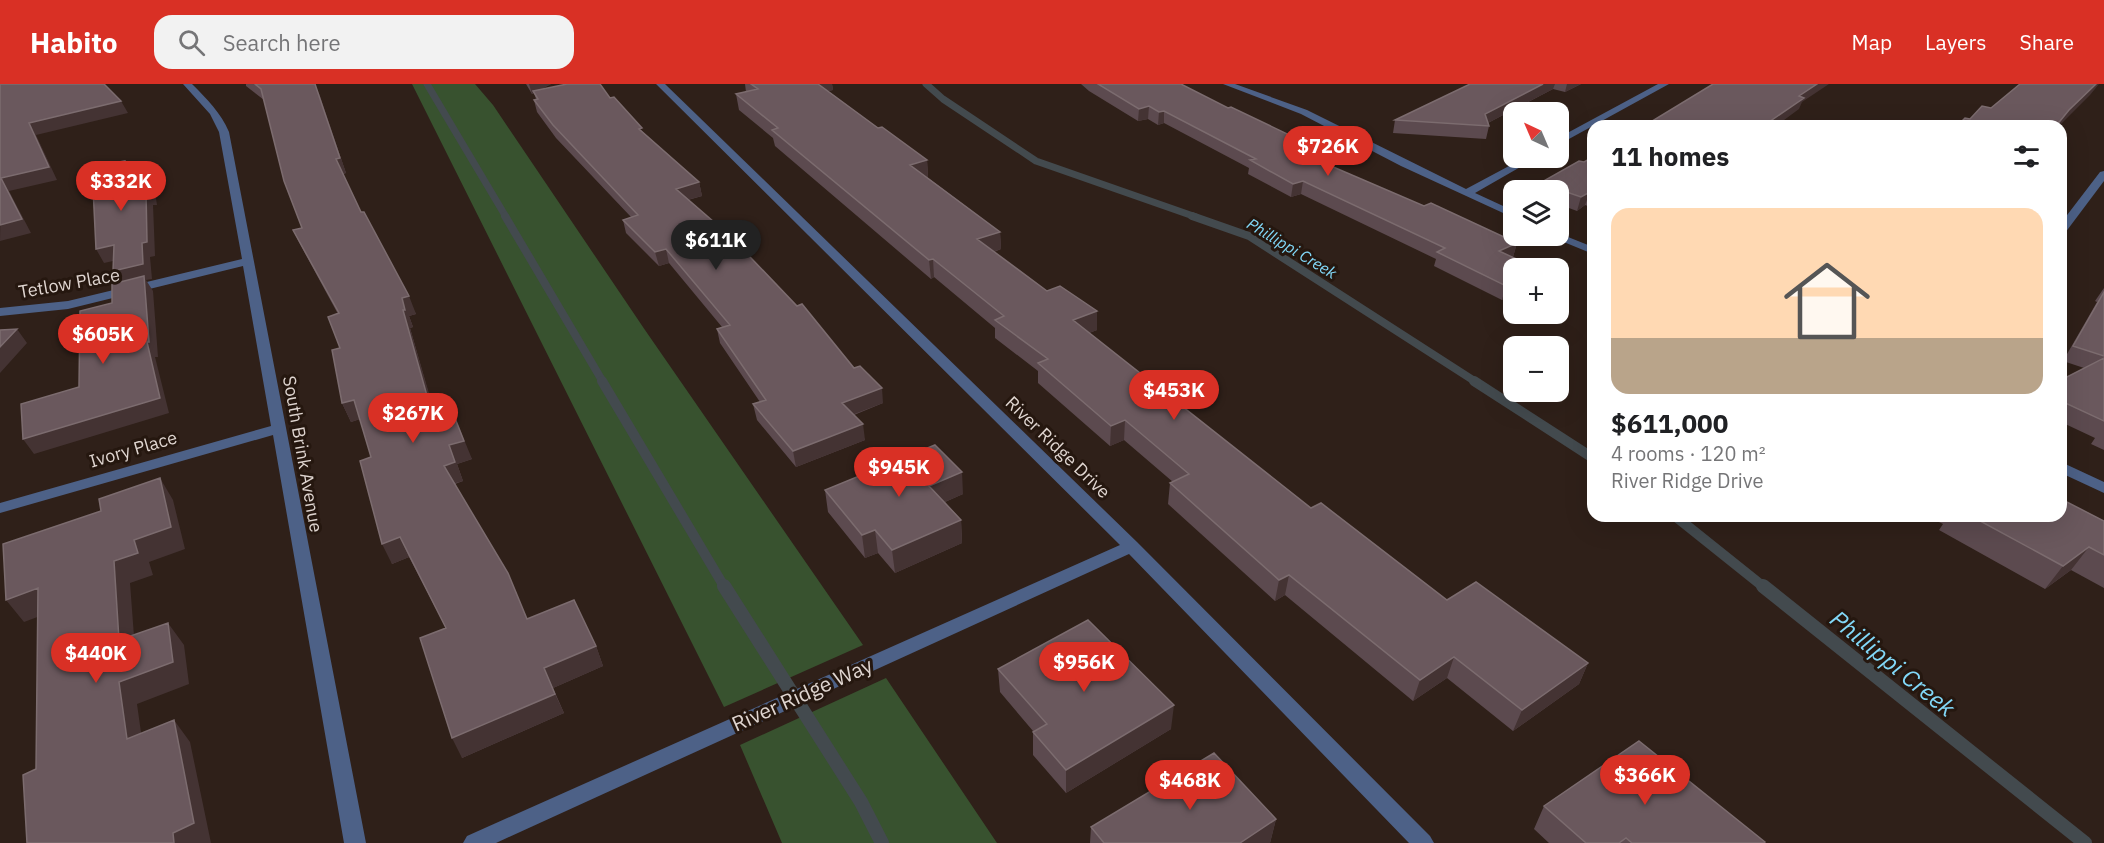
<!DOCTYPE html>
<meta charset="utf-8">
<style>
body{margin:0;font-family:"IBM Plex Sans",sans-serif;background:#f2f2f2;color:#202124;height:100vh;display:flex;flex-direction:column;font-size:22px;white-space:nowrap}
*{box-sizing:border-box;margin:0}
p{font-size:20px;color:#757577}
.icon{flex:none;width:33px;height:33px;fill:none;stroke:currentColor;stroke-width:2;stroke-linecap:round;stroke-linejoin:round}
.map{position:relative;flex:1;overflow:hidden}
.drawer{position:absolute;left:1587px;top:36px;width:480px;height:402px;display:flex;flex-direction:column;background:#fff;border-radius:18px;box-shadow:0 6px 24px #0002}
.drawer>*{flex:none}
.needle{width:39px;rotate:316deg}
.tools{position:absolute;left:1503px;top:18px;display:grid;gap:12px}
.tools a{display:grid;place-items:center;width:66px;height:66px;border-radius:12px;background:#fff;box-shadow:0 6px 24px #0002;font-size:30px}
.price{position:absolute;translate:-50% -51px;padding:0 14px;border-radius:21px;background:#d93025;color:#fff;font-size:20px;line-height:39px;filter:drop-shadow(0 2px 3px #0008)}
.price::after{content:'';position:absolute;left:50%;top:36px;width:18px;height:14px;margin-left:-9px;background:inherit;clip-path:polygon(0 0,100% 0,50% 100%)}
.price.active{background:#222;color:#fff}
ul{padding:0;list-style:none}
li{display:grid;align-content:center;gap:12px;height:318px;padding:0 24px}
li span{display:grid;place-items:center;height:186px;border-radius:18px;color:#555}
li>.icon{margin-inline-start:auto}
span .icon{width:108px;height:108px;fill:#fffc;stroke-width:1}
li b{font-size:26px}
h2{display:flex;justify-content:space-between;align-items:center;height:72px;padding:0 24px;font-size:26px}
header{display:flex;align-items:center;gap:36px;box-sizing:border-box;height:84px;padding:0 30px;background:#d93025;color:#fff}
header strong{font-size:28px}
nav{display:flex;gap:33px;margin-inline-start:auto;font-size:21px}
.search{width:420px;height:54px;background:#f2f2f2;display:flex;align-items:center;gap:15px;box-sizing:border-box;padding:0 21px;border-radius:18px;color:#757577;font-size:22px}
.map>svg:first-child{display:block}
.green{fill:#38522f}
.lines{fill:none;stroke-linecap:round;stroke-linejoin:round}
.stream-far3{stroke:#434a4e;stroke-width:7}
.stream-far2{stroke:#434a4e;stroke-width:8}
.stream-far1{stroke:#434a4e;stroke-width:10}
.stream{stroke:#434a4e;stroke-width:14}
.minor{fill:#4d6187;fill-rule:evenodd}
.wall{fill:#5c4a4f}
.shaded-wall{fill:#433}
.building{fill:#6a585d;stroke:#7c6c6f;stroke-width:1.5}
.labels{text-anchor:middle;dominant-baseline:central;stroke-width:6;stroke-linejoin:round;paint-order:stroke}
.far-water-label{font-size:16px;font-style:italic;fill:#82d8f8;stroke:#25170f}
.street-label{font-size:18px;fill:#dfd5d0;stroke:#25170f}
.near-street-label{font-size:21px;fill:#dfd5d0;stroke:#25170f}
.near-water-label{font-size:24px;font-style:italic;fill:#82d8f8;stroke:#25170f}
</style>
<header>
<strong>Habito</strong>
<div class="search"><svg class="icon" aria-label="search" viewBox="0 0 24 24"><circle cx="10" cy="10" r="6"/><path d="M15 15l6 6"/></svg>Search here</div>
<nav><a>Map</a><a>Layers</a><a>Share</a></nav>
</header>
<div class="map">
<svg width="2104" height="759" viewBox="0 0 2104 759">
<rect width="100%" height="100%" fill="#2f2019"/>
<path class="green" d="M412,0H475L493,21L645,246L863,561L724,623Z
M886,594L997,759H782L740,661Z"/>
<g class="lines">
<path class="stream-far3" d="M427,0L506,133
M926,0L943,15L1036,77L1196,133"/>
<path class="stream-far2" d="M505,132L603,298
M1192,132L1249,152L1476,298"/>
<path class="stream-far1" d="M602,297L725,504
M1474,297L1593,374
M1675,432L1765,504"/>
<path class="stream" d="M724,502L861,718L882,759
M1763,502L2085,759"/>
<path class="minor" d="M183,0H192C207,15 221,29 229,48L366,759H344L273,351L0,429V419L271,342L243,182L68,225L0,232V224L68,217L242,175L219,48L210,30Z
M656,0H665L1137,458L1430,752L1434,759H1409L1129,470L496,759H463L467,752L1120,461Z
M1223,0H1235L1307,26L1466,105L1524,74H1536L1475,109L1514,127V134L1401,82L1301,30Z
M1658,0H1669L1558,61V54Z
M2104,87V97L2065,149L2061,150V139L2100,88Z
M1558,149L1593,163V170L1554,154L1553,152H1558Z
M2061,378L2104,398V409L2061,389Z"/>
</g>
<path class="wall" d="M246,0H315L346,89L343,90L361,128L416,230L409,232L413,243L410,244L431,318L472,375L457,380L463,397L455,400L527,535L596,562L603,582L553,604L564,629L462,674L446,544L409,473L392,480L371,373L360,335L351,338L342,319L338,230L301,162L293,146L302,144L264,16L246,2Z
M526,0H551L541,5L610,14L643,48L699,98L702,112L688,116L883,319L854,331L865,356L796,383L757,336L753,320L760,318L720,259L717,245L722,243L669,179L659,182L626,149L623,136L631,133L556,54L537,28L534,16L536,15L534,9L532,10Z
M745,0H832L833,6L828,7L878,44L927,76L928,93H927L1000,148L1001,165L994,168L1047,207L1097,227V246L1089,249L1311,424L1447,516L1588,579L1579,600L1513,647L1447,594L1413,617L1285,511L1275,517L1168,420L1170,399L1173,398L1124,356L1110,362L1038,299V287L995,254V244L934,193L931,195L775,62L773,54L739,26L736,10L746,8Z
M1081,0H1181L1329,81L1424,122L1517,159L1513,173L1514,210L1502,216L1434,182L1436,175L1301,110L1291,113L1248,90L1249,84L1164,39L1158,41L1148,35L1138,37L1089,7Z
M1470,0H1581L1565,8L1553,5L1488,39L1489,42L1486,55L1393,49L1395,36Z
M1593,73V124L1585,121L1577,127L1558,120V106H1538L1540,99L1584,78Z
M2104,204V366L2091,360L2095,354L2061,338V296L2084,284L2063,277L2097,218L2095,217Z
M825,406L963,410L945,418L961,436L962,459L895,489L878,469L865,474L828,428Z
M1927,432H2061L2104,437V504L2071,486L2045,505L1939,446L1943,440Z
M998,585L1171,645L1066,709L1033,671V647L1000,608Z
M1544,722L1765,759H1549L1534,745Z
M1276,735L1270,759H1090L1091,743Z"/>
<path class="shaded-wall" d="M315,0L320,12L346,89L342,90L336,75Z
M529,0H551L532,10Z
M813,0H832L833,6L814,10Z
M1543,0H1555L1553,5L1482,42L1485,30Z
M1567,0H1581L1565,8Z
M1817,0H1829L1802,18L1799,25L1776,42H1763L1799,12Z
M2096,0H2099L2090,11L2059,42H2056L2069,26Z
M121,17L128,29L36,51L57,96L9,107L31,149L0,157L1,94L29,39Z
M1149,22L1148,35L1138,37L1139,25Z
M1164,27V39L1158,41L1159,28Z
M1331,71L1329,84L1317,76Z
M927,76L928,93L911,98L910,81Z
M146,81L153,94L157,121H153L155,172L150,173L152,195L146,196L153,207L158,273H155L169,329L34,370L23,355L160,314L121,202L113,187L142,159L146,108Z
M1303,97L1301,110L1291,113L1293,100Z
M699,98L702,112L679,118L676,105Z
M1590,108L1585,121L1577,127L1581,113Z
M1000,148L1001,165L978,173L977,155Z
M1517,159L1513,173L1499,167Z
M114,161L122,175L104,179L96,165Z
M666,165L669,179L659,182L655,168Z
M933,175L934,193L931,195L929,176Z
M1514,198V210L1502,216L1506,202Z
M409,212L416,230L409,232L413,243L410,244L437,337L429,319L403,226L402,214Z
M1097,227V246L1073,255V236Z
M17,245L27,259L0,289V263Z
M882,304L883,319L844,334L842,319Z
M447,314L472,375L457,380L463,397L452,400L444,382Z
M354,316L363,334L351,338L342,319Z
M1125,336L1124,356L1110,362L1111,342Z
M863,340L865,356L796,383L793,367Z
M962,388L963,410L931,424L929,402Z
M160,394L173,416L185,465L149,478L153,491L130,499L136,579L119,556L114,477L134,456Z
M961,436L962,459L895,489L892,466Z
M875,446L878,469L865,474L862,451Z
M400,453L409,473L392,480L382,460Z
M2089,463L2071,486L2045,505L2063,482Z
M1289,491L1285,511L1275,517L1279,496Z
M38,504L56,526L24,538L6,516Z
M168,539L184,561L189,600L137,620L145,677L127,655L119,598Z
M596,562L603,582L553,604L544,584Z
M1454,573L1447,594L1413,617L1420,596Z
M1588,579L1579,600L1513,647L1522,626Z
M555,610L564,629L462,674L452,654Z
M1174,621L1171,645L1066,709V686Z
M174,636L190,658L211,759H174L173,749Z
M1276,735L1270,759H1240Z"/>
<path class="building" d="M0,0H104L121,17L29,39L49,83L1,94L22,135L0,141Z
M255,0H315L340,74L336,75L361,128H364L409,212L402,214L405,226H403L429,319L447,314L464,357L449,361L455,378L444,382L508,489L527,535L574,516L596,562L544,584L555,610L452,654L420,554L446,544L400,453L382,460L360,377L371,373L354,316L342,319L332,266L340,264L328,233L339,229L293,146L302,144L284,97L261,5Z
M567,0H600L610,14L614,13L642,44L639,45L699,98L676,105L729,151L797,222L802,220L854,284L860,282L882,304L842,319L863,340L793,367L753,320L766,316L717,245L730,241L666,165L655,168L623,136L638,131L553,41L534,16L538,15L533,7Z
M751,0H818L878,44L882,43L927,76L910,81L1000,148L977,155L1047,207L1060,202L1097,227L1073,236L1311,424L1321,419L1447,516L1476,498L1588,579L1522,626L1454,573L1420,596L1289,491L1279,496L1170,399L1189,390L1125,336L1111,342L1038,279L1048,275L995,236L1004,232L933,175L929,176L772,46L778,44L736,10L758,5Z
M1098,0H1181L1228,24L1231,23L1331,71L1317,76L1424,122L1431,119L1517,159L1499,167L1536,184H1514V198L1506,202L1437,168L1445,164L1303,97L1293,100L1250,76L1256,75L1164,27L1159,28L1149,22L1139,25Z
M1470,0H1543L1485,30L1489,42L1395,36Z
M1713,0H1817L1799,12L1804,14L1763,42H1644Z
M2020,0H2096L2069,26L2056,42H1957L1965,34L1970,35L1982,22L1991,24Z
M1593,73V109L1590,108L1581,113L1540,99L1579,77L1584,78Z
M125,77L126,85L146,81L149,107L146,108L147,158L142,159L143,180L113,187L114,161L96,165L92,83Z
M144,192L149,258H147L160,314L23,355L21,320L79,303L80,227L112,219V200Z
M2104,208V272L2073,262Z
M17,245L0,263V246Z
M2104,274V337L2061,317V296Z
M935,361L962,388L929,402L961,436L892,466L875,446L862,451L825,406Z
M160,394L171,443L134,456L138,469L114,477L119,556L168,539L173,578L119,598L127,655L174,636L194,739L173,749L174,759H27L23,691L36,685L38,504L6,516L3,460L101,427L99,415Z
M2061,415L2104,437V471L2089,463L2063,482L1971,432H2061Z
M1088,536L1174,621L1066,686L1033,648L1047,640L998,585Z
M1639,657L1765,758L1764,759H1632L1626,754L1619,759H1586L1544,722Z
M1214,669L1276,735L1240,759H1104L1091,743Z"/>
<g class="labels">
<g class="far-water-label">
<text transform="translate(1292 164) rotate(31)">Phillippi Creek</text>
</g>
<g class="street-label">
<text transform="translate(69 199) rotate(-10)">Tetlow Place</text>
<text transform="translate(1058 363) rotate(44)">River Ridge Drive</text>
<text transform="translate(133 365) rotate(-16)">Ivory Place</text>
<text transform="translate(303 370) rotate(80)">South Brink Avenue</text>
</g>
<g class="near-street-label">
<text transform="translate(802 610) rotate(-24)">River Ridge Way</text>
</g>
<g class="near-water-label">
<text transform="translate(1893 579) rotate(39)">Phillippi Creek</text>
</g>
</g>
</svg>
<div class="tools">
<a><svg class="needle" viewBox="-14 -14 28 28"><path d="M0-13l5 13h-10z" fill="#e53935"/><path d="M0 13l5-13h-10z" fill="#757577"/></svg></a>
<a><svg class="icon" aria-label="layers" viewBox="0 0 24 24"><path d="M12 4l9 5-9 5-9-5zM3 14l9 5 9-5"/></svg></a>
<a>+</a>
<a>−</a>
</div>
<b class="price" style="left:1328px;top:93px">$726K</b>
<b class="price" style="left:121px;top:128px">$332K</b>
<b class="price active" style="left:716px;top:187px">$611K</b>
<b class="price" style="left:103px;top:281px">$605K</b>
<b class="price" style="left:1174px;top:337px">$453K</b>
<b class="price" style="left:413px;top:360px">$267K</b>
<b class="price" style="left:899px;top:414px">$945K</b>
<b class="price" style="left:96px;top:600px">$440K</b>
<b class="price" style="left:1084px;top:609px">$956K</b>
<b class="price" style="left:1645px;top:722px">$366K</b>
<b class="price" style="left:1190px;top:727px">$468K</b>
<section class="drawer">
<h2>11 homes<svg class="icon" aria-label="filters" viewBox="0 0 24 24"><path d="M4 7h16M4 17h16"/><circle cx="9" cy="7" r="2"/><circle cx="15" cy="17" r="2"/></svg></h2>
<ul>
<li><span style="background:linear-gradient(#ffd9b3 70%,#b9a48a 0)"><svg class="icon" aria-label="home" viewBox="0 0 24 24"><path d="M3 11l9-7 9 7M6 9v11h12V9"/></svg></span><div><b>$611,000</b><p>4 rooms · 120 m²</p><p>River Ridge Drive</p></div></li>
</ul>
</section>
</div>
